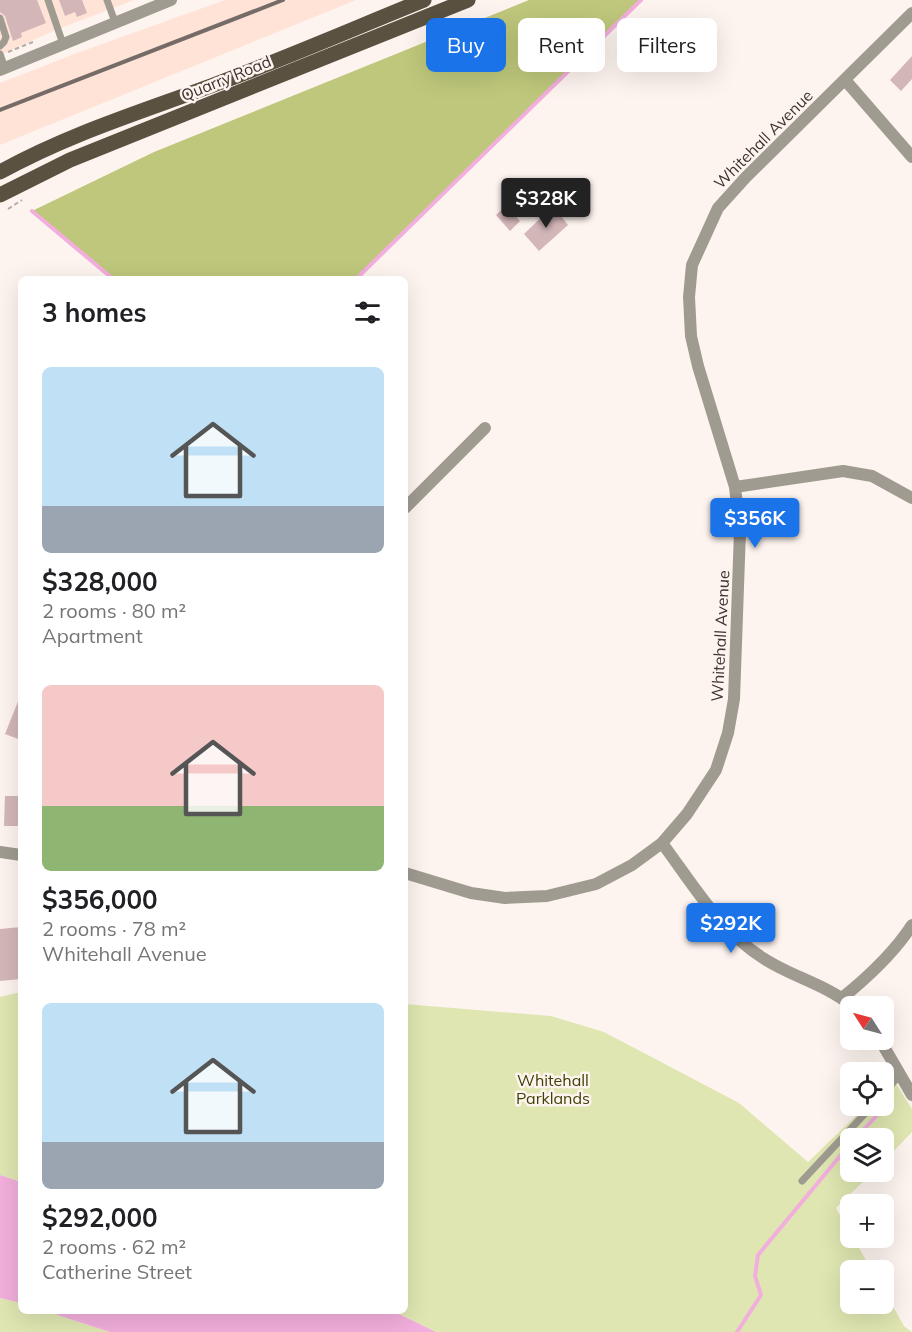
<!DOCTYPE html>
<meta charset="utf-8">
<style>
body{margin:0;font-family:Mulish,sans-serif;background:#f6f6f6;color:#202124;height:100vh;display:flex;flex-direction:column;font-size:22px;white-space:nowrap}
*{box-sizing:border-box;margin:0}
p{font-size:20px;color:#757577}
.icon{flex:none;width:33px;height:33px;fill:none;stroke:currentColor;stroke-width:2;stroke-linecap:round;stroke-linejoin:round}
.map{position:relative;flex:1;overflow:hidden}
.sheet{position:absolute;left:18px;top:276px;width:390px;height:1038px;display:flex;flex-direction:column;background:#fff;border-radius:9px;box-shadow:0 6px 24px #0002}
.sheet>*{flex:none}
.banner{position:absolute;left:426px;top:18px;width:396px;height:54px;display:flex;gap:12px}
.needle{width:39px;rotate:306deg}
.controls{position:absolute;left:840px;top:996px;display:grid;gap:12px}
.controls a{display:grid;place-items:center;width:54px;height:54px;border-radius:9px;background:#fff;box-shadow:0 6px 24px #0002;font-size:30px}
.price{position:absolute;translate:-50% -51px;padding:0 14px;border-radius:6px;background:#1a73e8;color:#fff;font-size:20px;line-height:39px;filter:drop-shadow(0 2px 3px #0008)}
.price::after{content:'';position:absolute;left:50%;top:36px;width:18px;height:14px;margin-left:-9px;background:inherit;clip-path:polygon(0 0,100% 0,50% 100%)}
.price.current{background:#222;color:#fff}
ul{padding:0;list-style:none}
li{display:grid;align-content:center;gap:12px;height:318px;padding:0 24px}
li span{display:grid;place-items:center;height:186px;border-radius:9px;color:#555}
li>.icon{margin-inline-start:auto}
span .icon{width:108px;height:108px;fill:#fffc;stroke-width:1}
li b{font-size:26px}
h2{display:flex;justify-content:space-between;align-items:center;height:72px;padding:0 24px;font-size:26px}
.tag{padding:0 21px;border-radius:9px;background:#fff;box-shadow:0 6px 24px #0002;font-size:21px;line-height:54px}
.tag.current{background:#1a73e8;color:#fff}
.map>svg:first-child{display:block}
.built{fill:#ffe3d7}
.green{fill:#dfe6b1}
.forest{fill:#bec77b}
.water{fill:#f2aedc}
.lines{fill:none;stroke-linecap:round;stroke-linejoin:round}
.stream{stroke:#f2aedc;stroke-width:4}
.building{fill:#d3b6b8}
.path{stroke:#b6aca7;stroke-width:2;stroke-dasharray:4.5 3;stroke-linecap:butt}
.service{stroke:#a09b91;stroke-width:7}
.minor{stroke:#a09b91;stroke-width:12}
.primary{stroke:#5a5141;stroke-width:15}
.rail{stroke:#766c67;stroke-width:4}
.labels{text-anchor:middle;dominant-baseline:central;stroke-width:5;stroke-linejoin:round;paint-order:stroke}
.street-label{font-size:16px;fill:#3d332e;stroke:#fef4ef}
.park-label{font-size:16px;fill:#3d4105;stroke:#fef4ef}
</style>
<div class="map">
<svg width="912" height="1332" viewBox="0 0 912 1332">
<rect width="100%" height="100%" fill="#fef4ef"/>
<path class="built" d="M0,0H134L56,30L0,55Z
M225,0H356L0,145V83L77,53Z"/>
<path class="green" d="M21,992V1182L0,1175V997Z
M405,1004L551,1016L604,1032L739,1103L808,1162L866,1106H884V1088L893,1079L912,1109V1132L884,1161V1138H850V1172H873L836,1208L850,1233V1238H853L872,1270H850V1304H884V1290L904,1326L912,1332H436L393,1311H405Z
M0,1298L21,1303V1311H45L110,1332H0Z"/>
<path class="forest" d="M529,0H641L356,279H113L32,211L154,152Z"/>
<path class="water" d="M0,1175L21,1182V1303L0,1298Z
M45,1311H393L436,1332H110Z"/>
<g class="lines">
<path class="stream" d="M32,211L113,279
M356,279L641,0
M856,1138L879,1113
M737,1332L761,1295L755,1276L758,1255L850,1144"/>
</g>
<path class="building" d="M0,0H37L46,23L21,33L22,37L13,41L5,16L0,12Z
M59,0H82L87,13L77,17L75,12L65,16Z
M912,56V79L901,91L890,80Z
M506,206L520,221L510,231L496,215Z
M553,206L568,225L539,251L524,234Z
M21,694V740L5,734Z
M5,796H20L21,826H4Z
M21,927V966H19L21,979L0,981V929Z"/>
<g class="lines">
<path class="path" d="M8,52L33,42
M8,209L22,200"/>
<path class="service" d="M48,0L63,44
M107,0L115,22
M0,18L6,37L4,42L0,46
M0,54L5,68
M884,1093L900,1075
M802,1181L872,1106"/>
<path class="minor" d="M0,70L171,0
M846,81L912,157
M735,487L843,471L872,476L912,498
M405,508L485,428
M662,843C692,883 720,931 763,958C792,977 825,984 852,1006
M0,852L21,855
M405,873L471,893L505,898L547,896L596,884L632,865L662,843L687,814L716,770L728,733L734,699L740,531L735,487L698,366L691,336L689,297L692,265L718,208L746,177L912,13
M842,998C868,977 894,953 912,925
M880,1040L912,1095"/>
<path class="primary" d="M0,172C71,133 141,112 216,84C286,58 355,28 424,0
M0,195L70,160L468,0"/>
<path class="rail" d="M0,110L283,0"/>
</g>
<g class="labels">
<g class="street-label">
<text transform="translate(226 78) rotate(-22)">Quarry Road</text>
<text transform="translate(763 139) rotate(-45)">Whitehall Avenue</text>
<text transform="translate(720 636) rotate(-87)">Whitehall Avenue</text>
</g>
<g class="park-label">
<text x="553" y="1080">Whitehall<tspan x="553" dy="18">Parklands</tspan></text>
</g>
</g>
</svg>
<div class="controls">
<a><svg class="needle" viewBox="-14 -14 28 28"><path d="M0-13l5 13h-10z" fill="#e53935"/><path d="M0 13l5-13h-10z" fill="#757577"/></svg></a>
<a><svg class="icon" aria-label="locate" viewBox="0 0 24 24"><circle cx="12" cy="12" r="6"/><path d="M12 2v4M12 18v4M2 12h4M18 12h4"/></svg></a>
<a><svg class="icon" aria-label="layers" viewBox="0 0 24 24"><path d="M12 4l9 5-9 5-9-5zM3 14l9 5 9-5"/></svg></a>
<a>+</a>
<a>−</a>
</div>
<b class="price current" style="left:546px;top:229px">$328K</b>
<b class="price" style="left:755px;top:549px">$356K</b>
<b class="price" style="left:731px;top:954px">$292K</b>
<div class="banner">
<a class="tag current">Buy</a>
<a class="tag">Rent</a>
<a class="tag">Filters</a>
</div>
<section class="sheet">
<h2>3 homes<svg class="icon" aria-label="filters" viewBox="0 0 24 24"><path d="M4 7h16M4 17h16"/><circle cx="9" cy="7" r="2"/><circle cx="15" cy="17" r="2"/></svg></h2>
<ul>
<li><span style="background:linear-gradient(#bfe0f5 75%,#9aa5b1 0)"><svg class="icon" aria-label="home" viewBox="0 0 24 24"><path d="M3 11l9-7 9 7M6 9v11h12V9"/></svg></span><div><b>$328,000</b><p>2 rooms · 80 m²</p><p>Apartment</p></div></li>
<li><span style="background:linear-gradient(#f6c9c9 65%,#8fb573 0)"><svg class="icon" aria-label="home" viewBox="0 0 24 24"><path d="M3 11l9-7 9 7M6 9v11h12V9"/></svg></span><div><b>$356,000</b><p>2 rooms · 78 m²</p><p>Whitehall Avenue</p></div></li>
<li><span style="background:linear-gradient(#bfe0f5 75%,#9aa5b1 0)"><svg class="icon" aria-label="home" viewBox="0 0 24 24"><path d="M3 11l9-7 9 7M6 9v11h12V9"/></svg></span><div><b>$292,000</b><p>2 rooms · 62 m²</p><p>Catherine Street</p></div></li>
</ul>
</section>
</div>
